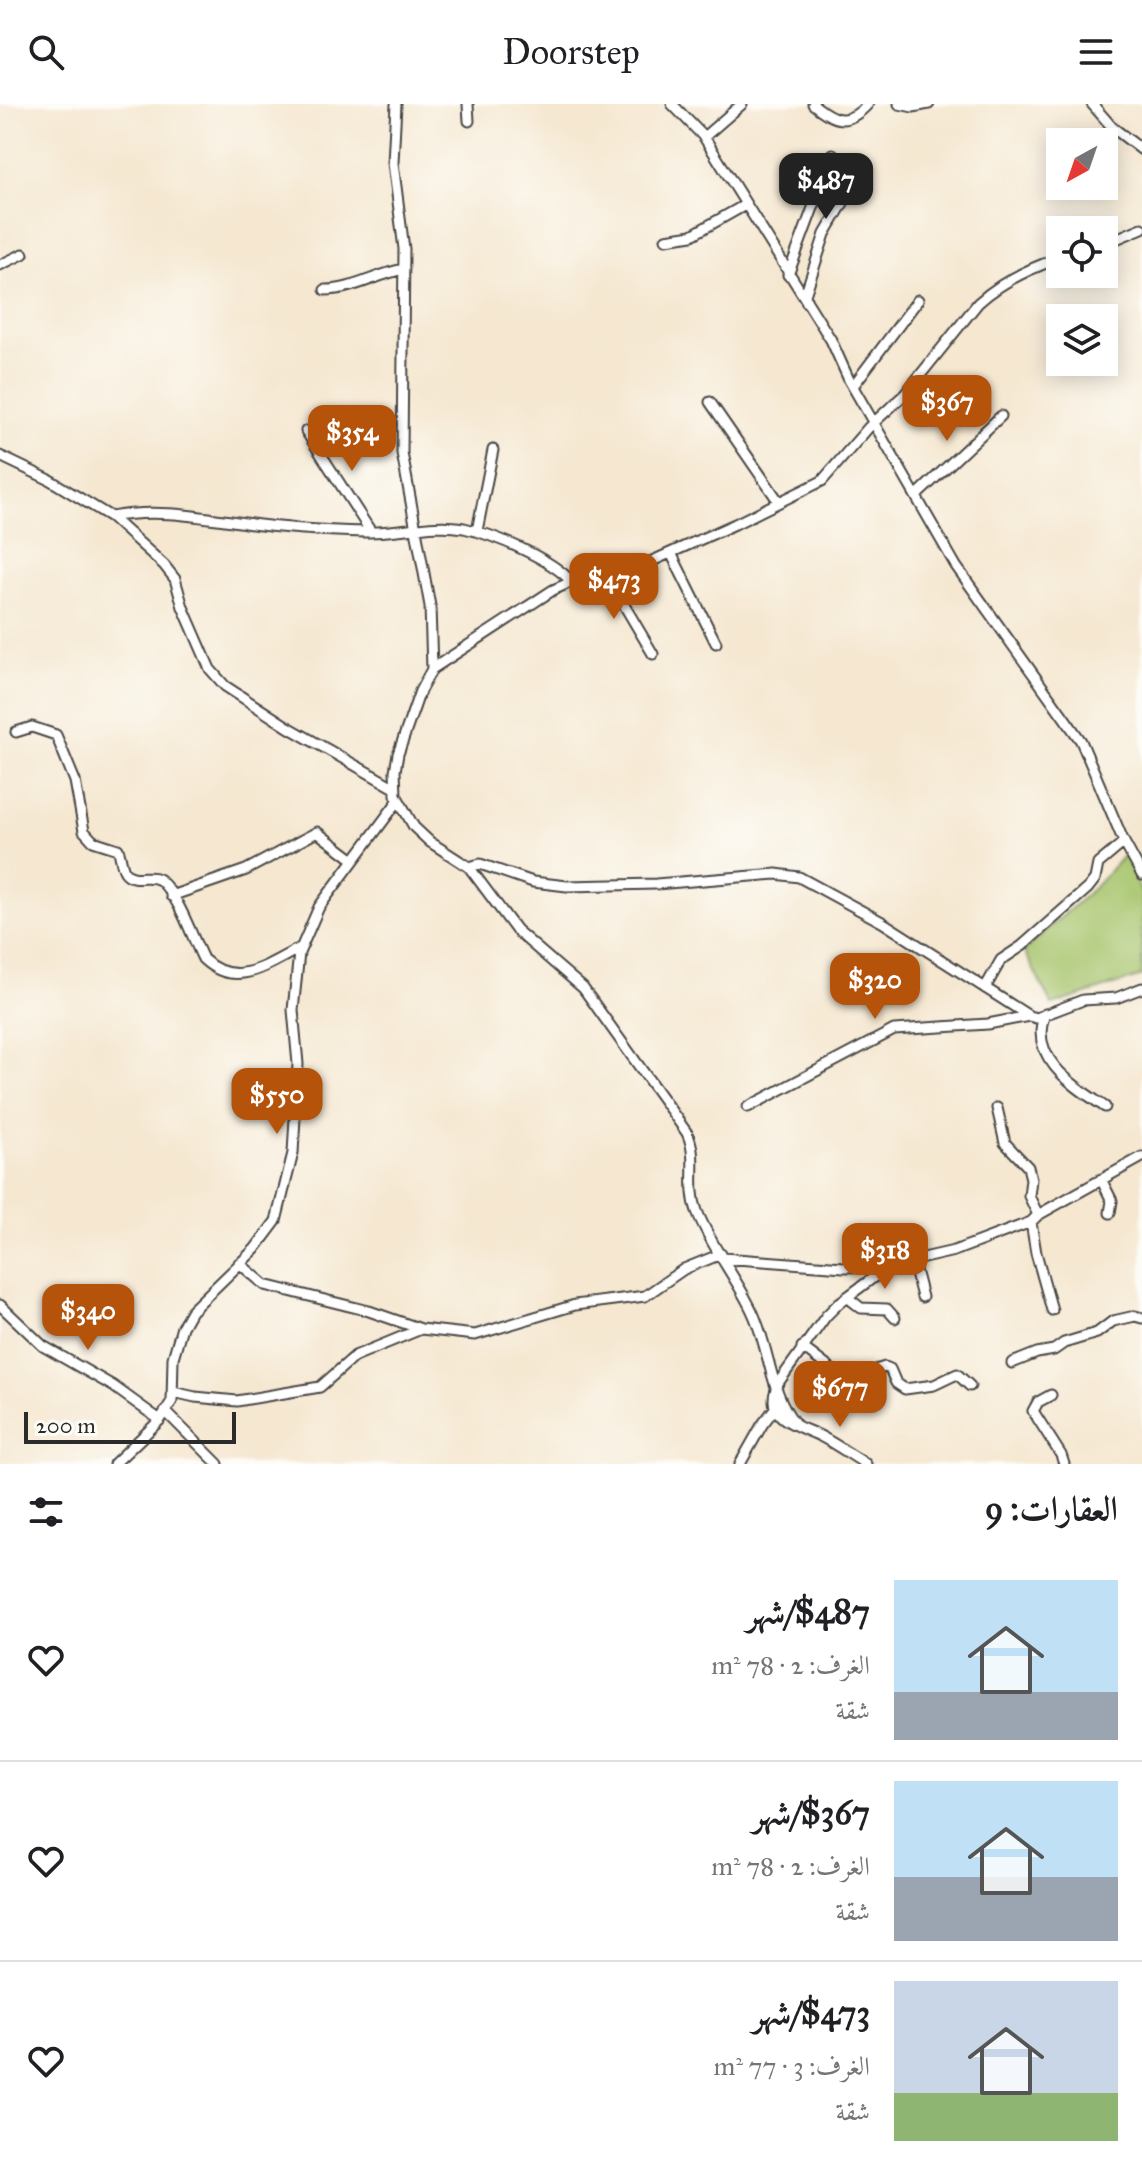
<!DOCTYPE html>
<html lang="ar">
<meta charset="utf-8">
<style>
body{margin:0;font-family:"IM FELL Great Primer",Amiri,serif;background:#f6f6f6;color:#202124;direction:rtl;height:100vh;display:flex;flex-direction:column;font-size:30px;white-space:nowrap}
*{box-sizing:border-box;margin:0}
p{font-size:26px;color:#757577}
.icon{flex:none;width:44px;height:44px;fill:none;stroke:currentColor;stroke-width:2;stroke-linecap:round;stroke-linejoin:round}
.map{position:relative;height:1360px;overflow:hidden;direction:ltr}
.drawer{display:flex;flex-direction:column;background:#fff;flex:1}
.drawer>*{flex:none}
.needle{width:52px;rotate:220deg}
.buttons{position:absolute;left:1046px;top:24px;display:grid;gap:16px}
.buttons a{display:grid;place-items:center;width:72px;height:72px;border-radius:0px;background:#fff;box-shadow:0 4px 20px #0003;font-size:40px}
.scale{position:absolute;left:24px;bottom:20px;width:212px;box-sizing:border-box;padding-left:8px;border:4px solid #2b2b2b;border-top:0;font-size:22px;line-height:28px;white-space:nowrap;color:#2b2b2b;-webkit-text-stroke:6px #fdfcf7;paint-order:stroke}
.price{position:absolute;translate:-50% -68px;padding:0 18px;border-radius:16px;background:#b45309;color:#fff;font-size:26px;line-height:52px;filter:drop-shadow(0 2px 4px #0008)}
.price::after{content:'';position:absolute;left:50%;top:48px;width:24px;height:18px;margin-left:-12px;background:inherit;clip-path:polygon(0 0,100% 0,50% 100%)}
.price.active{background:#222;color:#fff}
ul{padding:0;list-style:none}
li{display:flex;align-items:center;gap:24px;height:200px;padding:0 24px}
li+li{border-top:2px solid #e0e0e0}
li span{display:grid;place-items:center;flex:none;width:224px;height:160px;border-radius:0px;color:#555}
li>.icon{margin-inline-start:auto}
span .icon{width:96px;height:96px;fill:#fffc;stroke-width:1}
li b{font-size:34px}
h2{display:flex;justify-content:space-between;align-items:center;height:96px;padding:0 24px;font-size:34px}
header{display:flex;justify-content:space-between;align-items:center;height:104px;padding:0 24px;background:#fff;font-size:36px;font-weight:600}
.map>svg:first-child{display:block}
.green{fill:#a7c56d;stroke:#69784c;stroke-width:2}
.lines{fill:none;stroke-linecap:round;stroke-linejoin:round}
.minor-casing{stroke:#494744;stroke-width:13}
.minor{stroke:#fff;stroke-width:9}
</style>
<header><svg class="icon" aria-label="menu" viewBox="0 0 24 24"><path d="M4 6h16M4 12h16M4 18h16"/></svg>Doorstep<svg class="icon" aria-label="search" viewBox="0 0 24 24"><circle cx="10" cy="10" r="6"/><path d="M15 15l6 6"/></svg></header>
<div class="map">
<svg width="1142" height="1360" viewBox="0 0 1142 1360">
<rect width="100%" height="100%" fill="#fdfcf7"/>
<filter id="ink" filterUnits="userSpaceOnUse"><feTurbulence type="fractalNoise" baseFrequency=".0125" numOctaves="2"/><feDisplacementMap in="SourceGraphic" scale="16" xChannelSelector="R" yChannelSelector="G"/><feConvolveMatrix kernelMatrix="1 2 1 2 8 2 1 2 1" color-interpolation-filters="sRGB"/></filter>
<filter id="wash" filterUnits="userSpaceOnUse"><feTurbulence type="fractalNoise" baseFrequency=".006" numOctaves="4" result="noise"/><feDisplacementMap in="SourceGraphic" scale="32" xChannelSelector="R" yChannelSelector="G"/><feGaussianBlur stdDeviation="1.8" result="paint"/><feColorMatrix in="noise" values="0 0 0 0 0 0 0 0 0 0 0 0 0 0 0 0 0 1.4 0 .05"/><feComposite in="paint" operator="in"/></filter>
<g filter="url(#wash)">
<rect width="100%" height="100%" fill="#f5e7d0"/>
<path class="green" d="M1125,750L1142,791V872L1052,901L1024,847L1098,780Z"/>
</g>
<g filter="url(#ink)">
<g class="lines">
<defs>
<path id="minor" d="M396,0L393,59L404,145L402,349L430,502L432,565
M468,0L469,17
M672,0L704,33L831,236L849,276L956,462L1081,637L1124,738L1142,771
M813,0C835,18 848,22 868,0
M899,0L913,3L929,0
M1092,0L1112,23L1142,46
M704,33L742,0
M666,135L692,131L745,101
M1104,140L1142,124
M0,161L23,150
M788,171L833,50
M325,186C353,186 377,170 404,165
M807,199L805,191L825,130L861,68
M853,282L918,196
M710,298L779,398
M306,327L371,428
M0,352L50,376L111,413L164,461L175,475L183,503L210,565L225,582L288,623L395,684
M916,392L1001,312
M111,413C156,404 201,413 245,419C285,425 326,427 366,428C398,429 432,418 464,424C495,431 550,454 572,478
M477,427L493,346
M671,449L716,539
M610,470L617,489L653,550
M16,628L32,623L56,631L75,677L84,727L93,737L118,745C121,751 121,764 126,769C135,779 151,768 161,777C181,797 191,831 203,855C236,886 268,860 300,844
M469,763L480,760L533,778L567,782L656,780L776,770L799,773L882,818L1029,912L1036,914L1083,896L1116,894L1142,884
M171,792L246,766L317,728L354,756
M985,884L1001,856L1022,842L1088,784L1095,775L1098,760L1124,738
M1045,910C1027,953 1074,982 1105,1003
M748,1003L894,926L988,920L1029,912
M997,1004L1005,1039L1028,1063L1031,1075L1029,1092L1038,1111
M1101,1075L1112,1097L1110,1109
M1031,1118L1036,1149L1052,1206
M723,1154L844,1163L889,1162
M913,1158L922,1193
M239,1159L265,1181L369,1207L421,1225L475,1231L575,1201L645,1192L684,1165L721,1150
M847,1193L861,1204L887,1205L895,1214
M0,1201L43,1242L113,1282L160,1316
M802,1243L845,1276L885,1263L890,1265L896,1279L905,1285L934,1281L957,1270L970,1282
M1012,1259L1037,1249L1054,1246L1064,1239L1097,1229L1113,1217L1135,1212L1142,1214
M776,1282L826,1212L839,1199L889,1162L954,1147L1031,1118L1038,1111L1142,1053
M776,1285C765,1317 801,1322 822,1333C837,1341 851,1351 866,1360
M173,1288L195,1293L237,1297L320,1283L355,1252L421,1225
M1051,1291L1038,1298L1033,1307L1061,1351L1064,1360
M166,1308L218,1360
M797,1322C770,1291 770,1246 753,1209C737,1174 711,1143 697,1107C687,1081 699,1053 687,1029L583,884L516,826L469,763L430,738L414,723L396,691L395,667L398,650L420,587L432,565L553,486L571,478L650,458L735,420L822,377L869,323L905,290L978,199C1001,178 1030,164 1060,154
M114,1360L160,1316L172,1297L173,1254L182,1223L191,1207L255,1145L276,1117L293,1049L298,960L293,906L299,849L319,803L398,697
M740,1360L762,1321L779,1299"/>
</defs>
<use href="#minor" class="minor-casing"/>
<use href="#minor" class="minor"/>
</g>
</g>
</svg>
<div class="buttons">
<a><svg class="needle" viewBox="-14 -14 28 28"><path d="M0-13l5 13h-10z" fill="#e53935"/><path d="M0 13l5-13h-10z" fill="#757577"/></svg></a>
<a><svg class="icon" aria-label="locate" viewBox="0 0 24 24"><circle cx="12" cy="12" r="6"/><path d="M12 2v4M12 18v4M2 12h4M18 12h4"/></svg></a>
<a><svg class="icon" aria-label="layers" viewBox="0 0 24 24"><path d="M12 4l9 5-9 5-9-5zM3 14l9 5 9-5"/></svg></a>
</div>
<div class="scale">200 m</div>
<b class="price active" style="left:826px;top:117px">$487</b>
<b class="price" style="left:947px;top:339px">$367</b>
<b class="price" style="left:352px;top:369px">$354</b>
<b class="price" style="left:614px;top:517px">$473</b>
<b class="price" style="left:875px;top:917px">$320</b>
<b class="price" style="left:277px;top:1032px">$550</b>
<b class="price" style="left:885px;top:1187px">$318</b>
<b class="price" style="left:88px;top:1248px">$340</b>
<b class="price" style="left:840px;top:1325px">$677</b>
</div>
<section class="drawer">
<h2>العقارات: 9<svg class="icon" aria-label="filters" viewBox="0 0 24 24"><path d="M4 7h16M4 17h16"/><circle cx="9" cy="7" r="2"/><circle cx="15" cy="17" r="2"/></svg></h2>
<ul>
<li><span style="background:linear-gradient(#bfe0f5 70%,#9aa5b1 0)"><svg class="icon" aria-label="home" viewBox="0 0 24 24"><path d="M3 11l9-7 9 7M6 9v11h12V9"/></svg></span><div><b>$487/شهر</b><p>الغرف: 2 · 78 m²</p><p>شقة</p></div><svg class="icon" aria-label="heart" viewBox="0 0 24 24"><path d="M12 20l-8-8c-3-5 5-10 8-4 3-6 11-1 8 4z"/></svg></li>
<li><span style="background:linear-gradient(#bfe0f5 60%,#9aa5b1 0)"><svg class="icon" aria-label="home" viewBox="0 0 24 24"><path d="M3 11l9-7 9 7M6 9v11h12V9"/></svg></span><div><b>$367/شهر</b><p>الغرف: 2 · 78 m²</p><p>شقة</p></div><svg class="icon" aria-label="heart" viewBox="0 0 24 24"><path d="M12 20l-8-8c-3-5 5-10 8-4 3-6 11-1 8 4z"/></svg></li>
<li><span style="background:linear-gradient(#c9d6e8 70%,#8fb573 0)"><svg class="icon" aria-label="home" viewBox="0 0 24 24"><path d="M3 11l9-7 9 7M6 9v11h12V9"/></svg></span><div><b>$473/شهر</b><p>الغرف: 3 · 77 m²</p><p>شقة</p></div><svg class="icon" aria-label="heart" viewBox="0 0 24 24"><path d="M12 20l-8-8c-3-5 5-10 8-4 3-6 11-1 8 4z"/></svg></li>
</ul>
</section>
